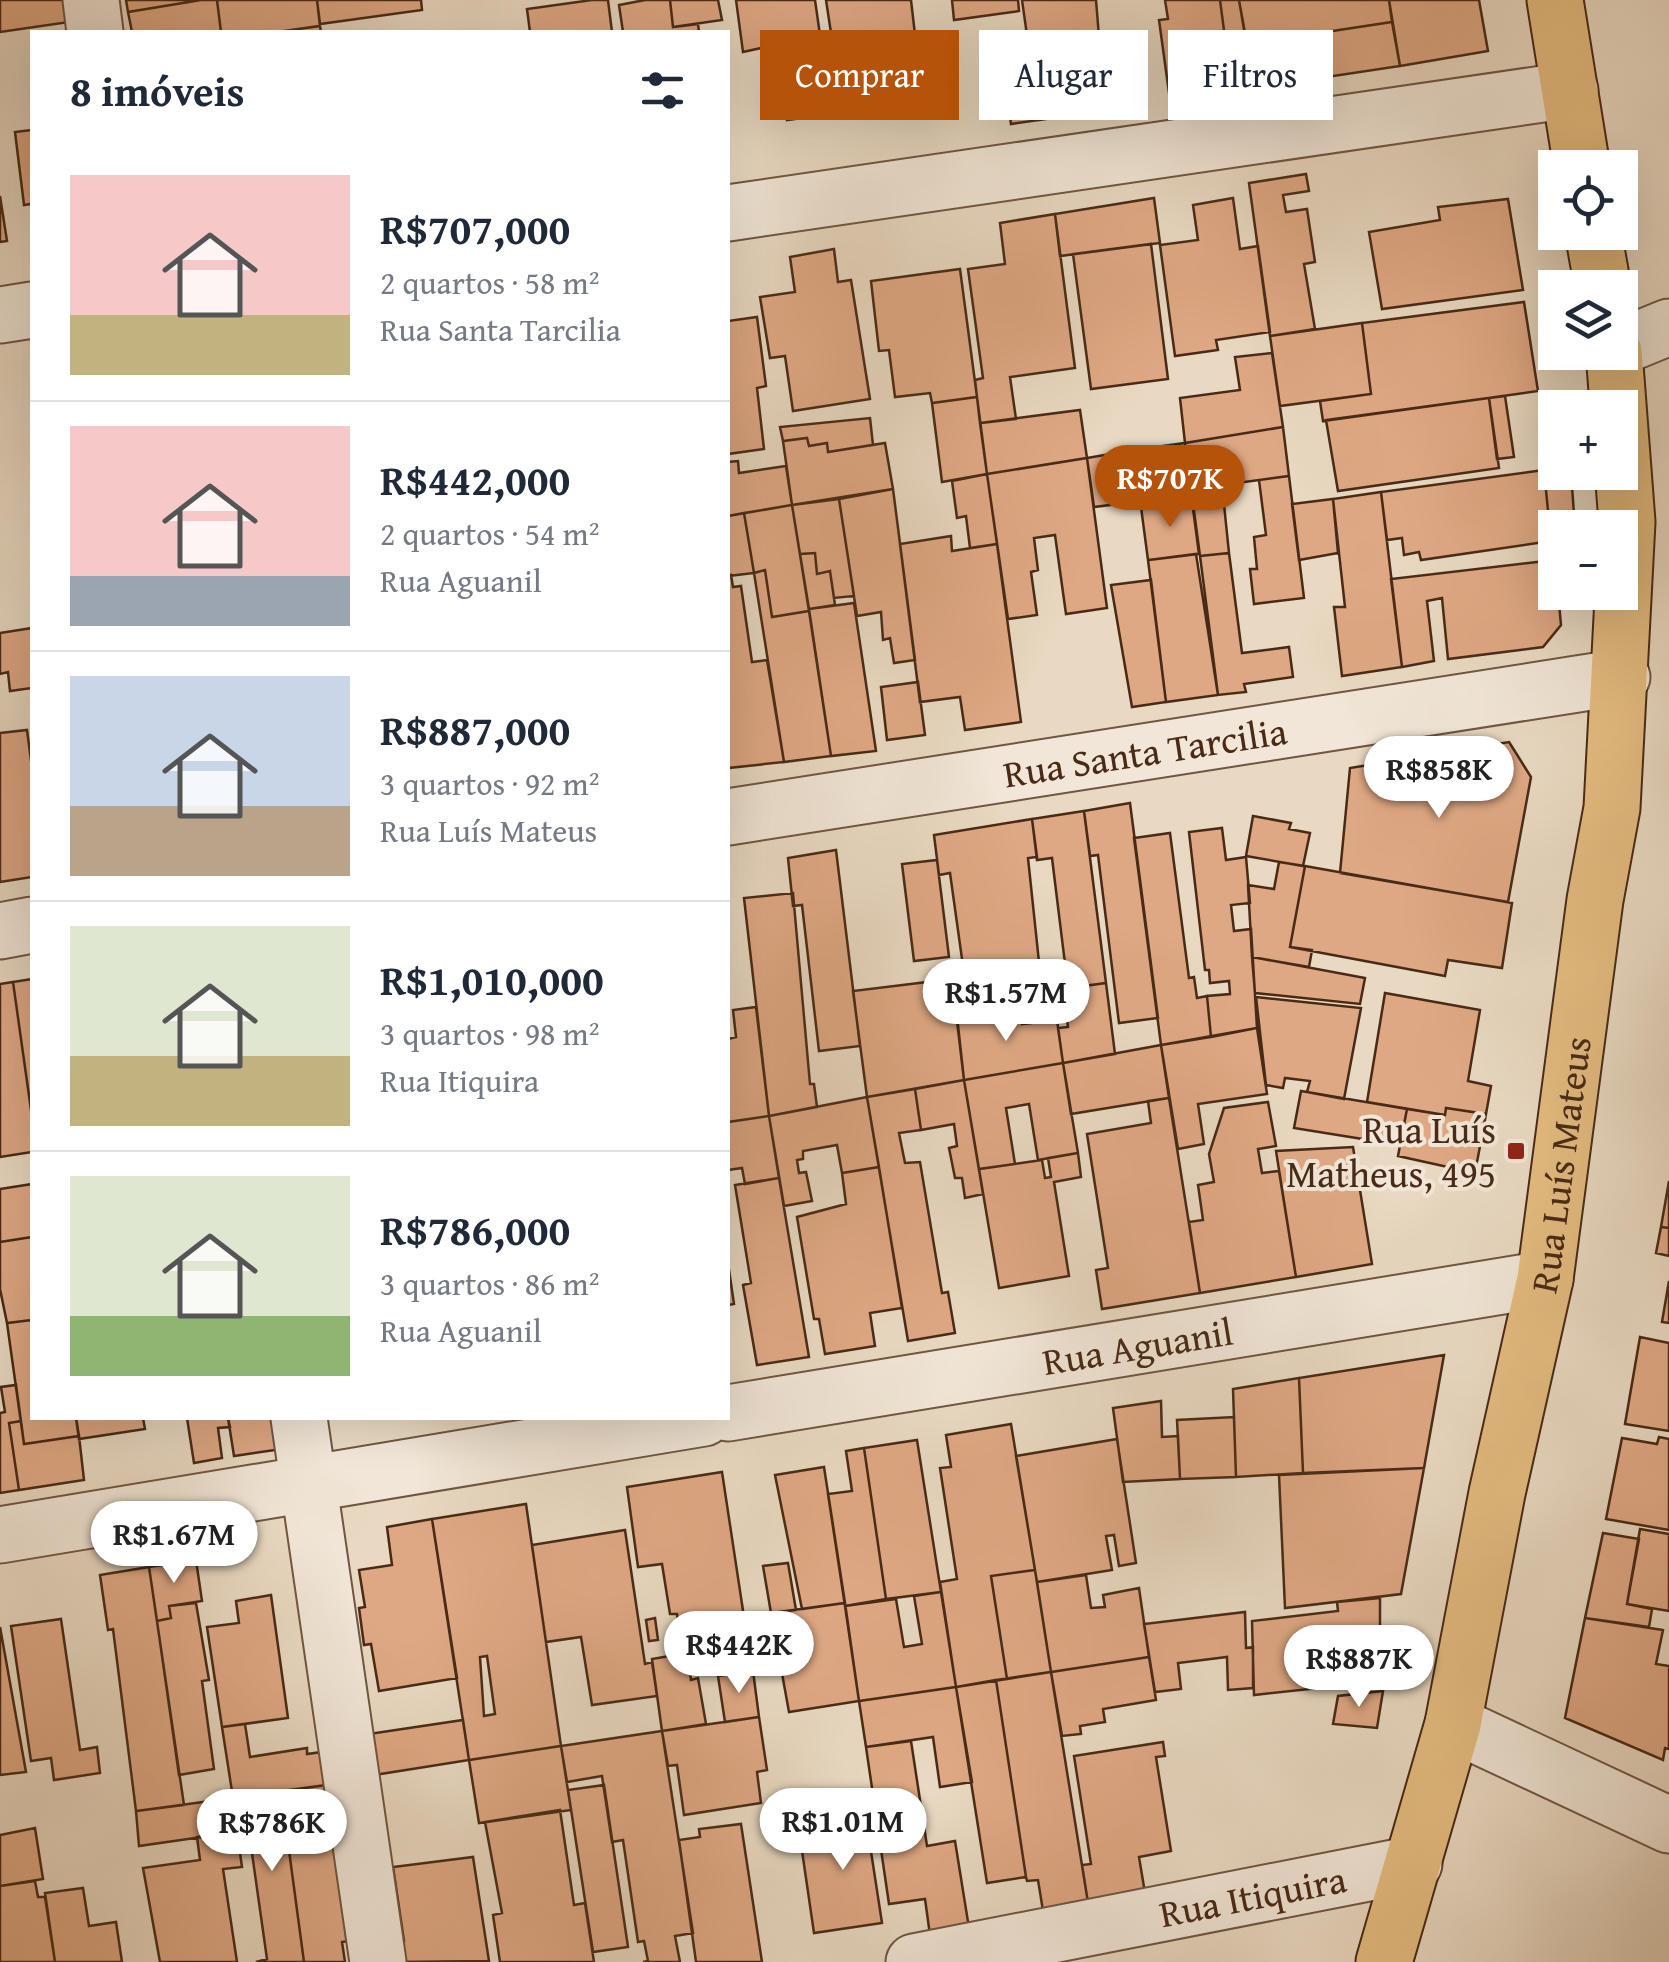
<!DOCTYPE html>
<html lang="pt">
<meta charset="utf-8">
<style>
body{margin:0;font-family:"Gentium Book Plus",serif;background:#f6f6f7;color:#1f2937;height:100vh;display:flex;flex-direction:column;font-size:38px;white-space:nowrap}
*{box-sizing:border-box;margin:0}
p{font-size:32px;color:#747a83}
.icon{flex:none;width:55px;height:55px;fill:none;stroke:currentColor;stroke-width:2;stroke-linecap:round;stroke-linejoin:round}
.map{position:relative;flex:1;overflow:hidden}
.panel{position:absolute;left:30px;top:30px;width:700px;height:1390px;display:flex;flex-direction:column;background:#fff;border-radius:0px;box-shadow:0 10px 40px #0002}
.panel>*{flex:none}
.hud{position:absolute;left:760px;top:30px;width:758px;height:90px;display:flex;gap:20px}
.buttons{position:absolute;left:1538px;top:150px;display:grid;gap:20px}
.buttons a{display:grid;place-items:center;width:100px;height:100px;border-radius:0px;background:#fff;box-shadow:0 10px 40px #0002;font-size:50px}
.price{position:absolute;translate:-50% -85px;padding:0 22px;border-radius:35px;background:#fff;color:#222;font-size:32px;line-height:65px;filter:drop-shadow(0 2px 5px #0008)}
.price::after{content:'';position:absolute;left:50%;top:60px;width:30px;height:22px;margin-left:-15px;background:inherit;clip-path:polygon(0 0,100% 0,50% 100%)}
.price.current{background:#b45309;color:#fff}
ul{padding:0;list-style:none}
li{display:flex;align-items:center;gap:30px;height:250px;padding:0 40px}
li+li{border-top:2px solid #e0e1e3}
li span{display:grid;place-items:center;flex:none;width:280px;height:200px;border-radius:0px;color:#555}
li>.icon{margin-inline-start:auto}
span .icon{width:120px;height:120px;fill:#fffc;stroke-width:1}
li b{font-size:42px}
h2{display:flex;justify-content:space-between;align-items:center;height:120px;padding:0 40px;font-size:42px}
.pill{padding:0 35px;border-radius:0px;background:#fff;box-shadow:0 10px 40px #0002;font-size:35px;line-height:90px}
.pill.current{background:#b45309;color:#fff}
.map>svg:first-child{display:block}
.building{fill:#dfa884;stroke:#482a16;stroke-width:2.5;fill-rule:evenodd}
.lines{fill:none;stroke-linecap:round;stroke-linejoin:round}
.minor-casing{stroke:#705641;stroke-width:59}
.major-casing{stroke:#482a16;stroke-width:59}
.minor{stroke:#f1e6d7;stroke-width:55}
.major{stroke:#e4bc81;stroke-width:55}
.poi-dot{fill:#8f2418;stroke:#f1e6d7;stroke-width:4}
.labels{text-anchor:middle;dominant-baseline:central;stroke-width:8;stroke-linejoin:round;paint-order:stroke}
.street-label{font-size:38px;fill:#482a16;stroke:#f1e6d7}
.poi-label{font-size:38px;fill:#482a16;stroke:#f1e6d7;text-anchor:end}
</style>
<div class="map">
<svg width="1669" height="1962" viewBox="0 0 1669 1962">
<rect width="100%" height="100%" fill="#e9d9c2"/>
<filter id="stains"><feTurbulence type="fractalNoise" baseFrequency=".002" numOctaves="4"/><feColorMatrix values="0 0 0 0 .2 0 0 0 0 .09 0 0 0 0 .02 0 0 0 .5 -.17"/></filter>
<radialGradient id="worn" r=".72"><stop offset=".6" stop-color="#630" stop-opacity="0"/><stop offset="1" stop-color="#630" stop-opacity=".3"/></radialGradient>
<path class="building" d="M0,0H73L76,21L0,32Z
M126,0H201L128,12Z
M201,0H217L221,32H132L128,12Z
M217,0H317L320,26L277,32H221Z
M317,0H421L422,10L320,24Z
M592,0H608L612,32H530L527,9Z
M645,0H670L673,27L698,24L699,32H623L619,5Z
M670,0H718L722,20L673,27Z
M736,0H815L820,35L743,52Z
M826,0H911L922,95L842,105Z
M952,0H1018L1019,11L954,20Z
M1022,0H1096L1105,110L1039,120Z
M1165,0H1220L1232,91L1170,100L1159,20L1168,19Z
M1220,0H1239L1254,88L1232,91Z
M1239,0H1389L1392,22L1247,44Z
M1389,0H1479L1488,51L1400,66Z
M1392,22L1400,66L1254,88L1247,44Z
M320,26L321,32H277Z
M1031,61L1039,120L1011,124L1003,66Z
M825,71L832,114L787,120L781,78Z
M32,130V215L31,204L24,205L15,132Z
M1306,174L1309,191L1283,195L1286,212L1307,209L1315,262L1304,264L1315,329L1270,336L1249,183Z
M0,196L7,241L0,242Z
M1154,198L1160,243L1060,256L1055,214Z
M1233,198L1240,249L1258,246L1270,332L1216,340L1218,350L1175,356L1160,245L1198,240L1193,205Z
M1508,199L1523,290L1382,309L1369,232L1440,220L1438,207Z
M1055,214L1075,368L1010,377L1016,419L980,423L975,380L983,378L968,269L1005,264L1000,223Z
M1151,244L1168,379L1091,389L1073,254Z
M834,249L838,282L851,280L870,399L793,411L785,356L770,358L760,297L795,292L790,257Z
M960,269L977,397L932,403L930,393L895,397L889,350L879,351L871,281Z
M1524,302L1538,391L1323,421L1320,401L1371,394L1362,323Z
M757,317L766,386L757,388L764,449L728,454V321Z
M1362,323L1371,394L1280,406L1270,336Z
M1272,353L1283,427L1185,443L1180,398L1240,390L1235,357Z
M1505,396L1514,457L1497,459L1489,398Z
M977,397L987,474L942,482L932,403Z
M1489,398L1499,468L1338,491L1326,420Z
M1080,410L1087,458L987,474L980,423Z
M870,418L873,445L828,452L827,443L809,446L807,438L783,441L780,427Z
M1283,427L1289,476L1222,485L1229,553L1200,556L1185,443Z
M807,438L809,446L827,443L828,452L885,443L893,489L792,505L783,441Z
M1185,443L1191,489L1139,496L1134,450Z
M1134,450L1141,501L1094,507L1087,458Z
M1087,458L1107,608L1066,614L1055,535L1034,538L1038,570L1031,572L1037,615L1008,619L987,474Z
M738,461L739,473L786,466L792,505L728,516V462Z
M1555,469V472H1571L1575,528H1555V541H1551L1544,470Z
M1544,470L1551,541L1421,560L1419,552L1404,555L1402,538L1387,540L1381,492Z
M987,474L997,544L970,548L966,516L957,518L952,481Z
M1289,476L1304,598L1254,604L1250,569H1257L1254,537L1266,535L1259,480Z
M893,489L915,660L894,663L890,638L883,640L881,612L857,616L839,499Z
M1381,492L1402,667L1342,676L1334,607H1345L1333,499Z
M839,499L854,596L834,598L830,571L817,574L815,553L800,554L792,505Z
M1333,499L1338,553L1299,560L1292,504Z
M1192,501L1199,554L1148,560L1141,507Z
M792,505L809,611L772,617L765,570L754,573L744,513Z
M744,513L754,573L728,576V516Z
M951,536L952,551L997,544L1021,722L965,730L960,697L920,702L900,544Z
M815,553L817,574L830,571L835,605L809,609L800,554Z
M1229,553L1242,653L1289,647L1293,677L1244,684L1246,692L1218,695L1200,556Z
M1196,554L1218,695L1166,702L1148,560Z
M1555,560L1561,625L1543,647L1448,659L1442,598L1427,601L1434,661L1402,667L1391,579Z
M765,570L772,617L809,611L831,756L784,762L754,573Z
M731,575L733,587L741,586L752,662L767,660L784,762L728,768V576Z
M1151,580L1166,702L1132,707L1111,585Z
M854,603L876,751L831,756L809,609Z
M32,628V688L10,691L8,672L0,674V633Z
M918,682L925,735L887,740L881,687Z
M27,730L32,768V877L0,882V733Z
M1509,742L1531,777L1508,902L1340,873L1350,768Z
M1130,803L1158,1018L1119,1023L1098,855L1090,856L1084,811Z
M1084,811L1106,983L1068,988L1052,858L1037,860L1032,819Z
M1253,816L1291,823L1289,829L1310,833L1303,866L1246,856Z
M1032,819L1037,857L1028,858L1043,1000L969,1009L950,873L939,875L934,835Z
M1222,828L1226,860L1246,857L1250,903L1231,905L1234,931L1251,929L1257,1028L1211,1037L1207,996L1230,994L1229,981L1210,983L1209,970H1205L1189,832Z
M1170,833L1189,978L1194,977L1197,998L1207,996L1211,1037L1161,1045L1134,838Z
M836,850L860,1046L819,1051L802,905L793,906L788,858Z
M937,860L949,957L914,961L902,864Z
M1279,862L1305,866L1290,947L1312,950L1309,967L1252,957L1248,885L1274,889Z
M1305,866L1512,903L1502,968L1448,960L1445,976L1290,947Z
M793,893L810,1084H814L817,1107L769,1116L744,898Z
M1252,957L1365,978L1360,1004L1255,993Z
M32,979V1117L13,982Z
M952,979L964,1080L867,1097L853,991Z
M13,982L32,1117V1152L0,1157V984Z
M1106,983L1115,1054L1063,1063L1058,1028L1068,1027L1063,989Z
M1385,993L1480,1010L1468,1081L1491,1086L1486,1114L1446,1108L1445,1115L1367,1102Z
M1256,997L1361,1008L1344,1099L1307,1092L1310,1081L1285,1078L1283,1088L1266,1085Z
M756,1007L769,1116L728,1122V1039L736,1037L733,1010Z
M1020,1008L1022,1024L1057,1020L1063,1063L964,1080L957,1016Z
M1257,1028L1267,1094L1198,1104L1204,1144L1178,1149L1161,1045Z
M1161,1045L1169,1098L1071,1114L1063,1063Z
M1063,1063L1078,1153L1038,1160L1029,1104L1006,1108L1015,1164L979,1169L964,1080Z
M964,1080L983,1194L965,1198L962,1178H955L949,1148L957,1146L954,1124L921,1130L915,1089Z
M915,1089L921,1130L899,1133L905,1163L920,1162L942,1293L948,1292L955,1333L908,1341L867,1097Z
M1301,1091L1407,1109L1400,1145L1294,1128Z
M867,1097L879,1167L842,1173L837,1145L803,1151V1159L797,1160L799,1173L806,1172L812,1201L784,1206L769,1116Z
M1169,1098L1200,1293L1102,1309L1096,1270L1108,1268L1087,1134L1151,1123L1148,1101Z
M1268,1102L1276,1146L1258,1149L1262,1173L1279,1171L1296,1277L1200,1293L1189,1222L1203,1220L1198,1185L1214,1182L1209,1154L1224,1108Z
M1446,1108L1486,1114L1475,1173L1398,1156L1407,1109L1445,1115Z
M769,1116L779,1178L745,1184L742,1168L728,1170V1122Z
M1353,1147L1372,1264L1296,1277L1276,1151Z
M1078,1153L1081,1177L1054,1182L1069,1276L999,1288L979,1169L1042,1160L1045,1178L1051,1177L1048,1158Z
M879,1167L902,1308L870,1313L875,1346L825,1354L819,1319H814L797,1217L846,1204L842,1173Z
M779,1178L809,1357L757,1365L743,1285L751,1283L735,1185Z
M1669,1181V1228L1661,1227Z
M32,1184V1237L0,1242V1189Z
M1661,1227L1669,1228V1256L1656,1253Z
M32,1237V1320L7,1323L0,1289V1242Z
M728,1263L734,1304L728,1305Z
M1669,1281V1323L1662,1322Z
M32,1320V1418H76L79,1436L24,1444L7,1323Z
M1640,1337L1669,1343V1431L1625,1424Z
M1444,1355L1424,1468L1303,1473L1299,1378Z
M1299,1378L1303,1473L1236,1477L1233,1389Z
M16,1385L21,1421L9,1423L19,1490L0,1493V1413L5,1412L1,1387Z
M1161,1401L1162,1437L1178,1436L1180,1479L1123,1482L1113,1408Z
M1234,1417L1236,1477L1180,1479L1177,1420Z
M76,1418H143L145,1429L79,1439Z
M187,1418H228L230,1427L218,1428L222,1458L194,1463Z
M228,1418H277L282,1449L234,1456Z
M21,1421L24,1444L79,1436L84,1480L19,1490L9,1423Z
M1011,1424L1035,1570L991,1576L1007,1679L956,1687L940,1582L957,1579L940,1468L951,1467L946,1435Z
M1659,1437L1669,1439V1530L1606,1519L1622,1438L1657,1444Z
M1117,1439L1136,1563L1119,1566L1114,1535L1106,1536L1112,1570L1037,1582L1016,1456Z
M917,1440L941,1592L886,1599L864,1448Z
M864,1448L886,1599L845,1606L828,1494L852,1491L846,1451Z
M824,1467L845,1603L802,1609L775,1475Z
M1424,1468L1401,1594L1285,1608L1279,1475Z
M722,1472L747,1637L682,1647L677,1614H670L662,1564L638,1567L627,1487Z
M526,1504L561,1746L469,1760L432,1519ZM487,1656L495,1714L484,1716L480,1657Z
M432,1519L457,1678L379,1691L371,1644L364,1645L359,1608L365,1607L359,1570L392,1565L387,1527Z
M1640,1529L1669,1534V1611L1627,1604Z
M625,1530L645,1664L652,1662L657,1696L592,1705L581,1637L546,1642L532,1545Z
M1603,1533L1639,1539L1627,1604L1652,1609L1649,1627L1585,1618Z
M196,1560L202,1601L169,1606L171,1618L157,1621L149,1567Z
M788,1563L796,1610L771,1613L763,1566Z
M149,1567L184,1805L136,1811L113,1629L108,1630L100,1575Z
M1035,1570L1051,1672L1007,1679L991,1576Z
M1086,1575L1091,1608L1105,1607L1103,1595L1139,1588L1149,1657L1051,1672L1037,1582Z
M941,1592L956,1687L859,1701L845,1606L896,1599L904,1647L922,1644L914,1596Z
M271,1595L288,1718L222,1727L207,1627L239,1623L236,1601Z
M1380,1598V1638L1338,1641V1686L1254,1695L1252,1621L1338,1611L1337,1602Z
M196,1603L209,1680L202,1681L214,1769L179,1775L157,1621L171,1618L169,1606Z
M845,1603L859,1701L789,1712L771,1613Z
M1245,1612L1246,1648L1253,1647V1688L1228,1690L1227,1657L1178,1663L1181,1689L1155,1692L1144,1624Z
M655,1618L658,1640L649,1641L646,1620Z
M1585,1618L1663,1630L1656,1664L1669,1666V1749L1665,1748L1663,1760L1565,1718Z
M61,1619L80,1750L97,1747L100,1773L54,1780L51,1758L31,1761L11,1626Z
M0,1627L26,1772L0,1775Z
M687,1653L691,1680L698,1678L706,1724L662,1731L652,1659Z
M1149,1657L1156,1700L1103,1709L1105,1722L1080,1726L1081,1734L1062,1736L1051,1672Z
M753,1671L759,1717L725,1722L718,1676Z
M1051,1672L1089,1909L1044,1917L1038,1880L1027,1881L1026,1877L996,1680Z
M996,1680L1026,1877L987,1883L956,1687Z
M956,1687L972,1782L940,1787L933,1737L866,1747L859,1701Z
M1383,1691L1377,1728L1333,1724L1338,1696Z
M759,1717L767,1770L757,1772L761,1803L684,1815L677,1765L668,1766L662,1731Z
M463,1720L469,1760L368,1776L362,1735Z
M245,1724L250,1757L307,1748V1754L322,1752L327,1785L233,1798L222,1727Z
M662,1731L693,1933L675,1936L680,1962H643L648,1961L644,1941L638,1942L623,1840L612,1842L602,1776L567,1782L561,1746Z
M911,1741L927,1846L955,1841L969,1928L930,1935L925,1899L889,1904L866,1747Z
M1163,1742L1165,1756L1156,1757L1171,1851L1139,1857L1146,1899L1089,1909L1082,1865L1091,1864L1074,1756Z
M561,1746L571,1810L479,1823L469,1760Z
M327,1785L349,1941L342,1942L345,1962H304L281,1791Z
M604,1785L628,1947L593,1952L568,1790Z
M281,1791L304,1962H256L267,1959L248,1825L236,1826L233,1798Z
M233,1798L237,1832L139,1846L136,1811Z
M873,1801L878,1830L868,1832L882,1923L814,1933L800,1837L846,1831L842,1804Z
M560,1810L574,1905L585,1903L594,1962H500L493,1915L502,1913L485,1822Z
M741,1824L762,1962H696L679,1840L700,1837L699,1829Z
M35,1828L43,1879L0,1886V1835Z
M237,1832L242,1867L223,1869L237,1962H160L143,1868L200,1860L197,1837Z
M473,1857L489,1961L395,1962L392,1943L404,1941L393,1867Z
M35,1881L38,1897H45L55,1962H0V1886Z
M83,1888L89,1926L116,1922L122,1962H55L45,1893Z"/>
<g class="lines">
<defs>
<g id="minor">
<path d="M91,0L95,32"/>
<path d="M728,213L1570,90"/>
<path d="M0,315L32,310"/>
<path d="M1620,347L1669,327"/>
<path id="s1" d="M728,817L1622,677"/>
<path d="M0,931L32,925"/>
<path id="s2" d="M728,1413L1545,1279"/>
<path d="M299,1418L378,1962"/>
<path d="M0,1535L704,1418"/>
<path d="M1453,1724L1669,1825"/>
<path id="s3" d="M914,1962L1414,1864"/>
</g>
<g id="major">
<path d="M1555,0L1582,168"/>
<path d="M1593,232L1603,288"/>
<path id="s4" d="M1384,1962L1453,1724L1497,1493L1545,1279L1595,900L1612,808L1627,522L1614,352"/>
</g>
</defs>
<use href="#minor" class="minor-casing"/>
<use href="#major" class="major-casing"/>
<use href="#minor" class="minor"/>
<use href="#major" class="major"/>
</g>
<rect class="poi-dot" x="1506" y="1141" width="20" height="20" rx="5"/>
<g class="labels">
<g class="street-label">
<text stroke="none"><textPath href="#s1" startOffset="422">Rua Santa Tarcilia</textPath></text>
<text stroke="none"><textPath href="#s4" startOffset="818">Rua Luís Mateus</textPath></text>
<text stroke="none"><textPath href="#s2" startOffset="415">Rua Aguanil</textPath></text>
<text stroke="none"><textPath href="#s3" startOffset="345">Rua Itiquira</textPath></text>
</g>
<g class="poi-label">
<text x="1496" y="1129">Rua Luís<tspan x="1496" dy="44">Matheus, 495</tspan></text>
</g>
</g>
<rect width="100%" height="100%" filter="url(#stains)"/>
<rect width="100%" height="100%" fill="url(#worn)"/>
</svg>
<div class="buttons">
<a><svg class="icon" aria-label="locate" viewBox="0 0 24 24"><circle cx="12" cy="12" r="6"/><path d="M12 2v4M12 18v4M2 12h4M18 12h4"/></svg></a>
<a><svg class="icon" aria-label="layers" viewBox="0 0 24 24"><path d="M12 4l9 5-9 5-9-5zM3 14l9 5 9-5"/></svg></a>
<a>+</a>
<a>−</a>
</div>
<b class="price current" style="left:1170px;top:530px">R$707K</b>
<b class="price" style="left:1439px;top:821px">R$858K</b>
<b class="price" style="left:1006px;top:1044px">R$1.57M</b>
<b class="price" style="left:174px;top:1586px">R$1.67M</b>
<b class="price" style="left:739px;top:1696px">R$442K</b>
<b class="price" style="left:1359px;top:1710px">R$887K</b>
<b class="price" style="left:843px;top:1873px">R$1.01M</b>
<b class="price" style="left:272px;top:1874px">R$786K</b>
<div class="hud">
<a class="pill current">Comprar</a>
<a class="pill">Alugar</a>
<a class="pill">Filtros</a>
</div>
<section class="panel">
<h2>8 imóveis<svg class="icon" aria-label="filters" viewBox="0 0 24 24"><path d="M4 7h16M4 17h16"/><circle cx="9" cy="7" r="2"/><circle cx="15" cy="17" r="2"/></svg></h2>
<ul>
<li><span style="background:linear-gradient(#f6c9c9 70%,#c2b280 0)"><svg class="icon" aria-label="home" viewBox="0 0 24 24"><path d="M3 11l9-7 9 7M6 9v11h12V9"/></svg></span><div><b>R$707,000</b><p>2 quartos · 58 m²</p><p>Rua Santa Tarcilia</p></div></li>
<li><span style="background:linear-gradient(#f6c9c9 75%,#9aa5b1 0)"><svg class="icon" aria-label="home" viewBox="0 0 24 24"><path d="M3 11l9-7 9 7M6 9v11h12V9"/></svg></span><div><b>R$442,000</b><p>2 quartos · 54 m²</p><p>Rua Aguanil</p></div></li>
<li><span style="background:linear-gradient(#c9d6e8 65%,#b9a48a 0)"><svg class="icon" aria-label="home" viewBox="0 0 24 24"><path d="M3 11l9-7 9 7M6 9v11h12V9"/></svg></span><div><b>R$887,000</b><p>3 quartos · 92 m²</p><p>Rua Luís Mateus</p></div></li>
<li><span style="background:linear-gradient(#dfe7d0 65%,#c2b280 0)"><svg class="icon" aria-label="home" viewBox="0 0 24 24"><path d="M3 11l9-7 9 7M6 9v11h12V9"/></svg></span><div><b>R$1,010,000</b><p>3 quartos · 98 m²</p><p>Rua Itiquira</p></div></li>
<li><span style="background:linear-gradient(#dfe7d0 70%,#8fb573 0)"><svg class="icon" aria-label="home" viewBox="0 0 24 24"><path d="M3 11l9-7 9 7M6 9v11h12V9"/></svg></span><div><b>R$786,000</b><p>3 quartos · 86 m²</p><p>Rua Aguanil</p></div></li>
</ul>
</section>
</div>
